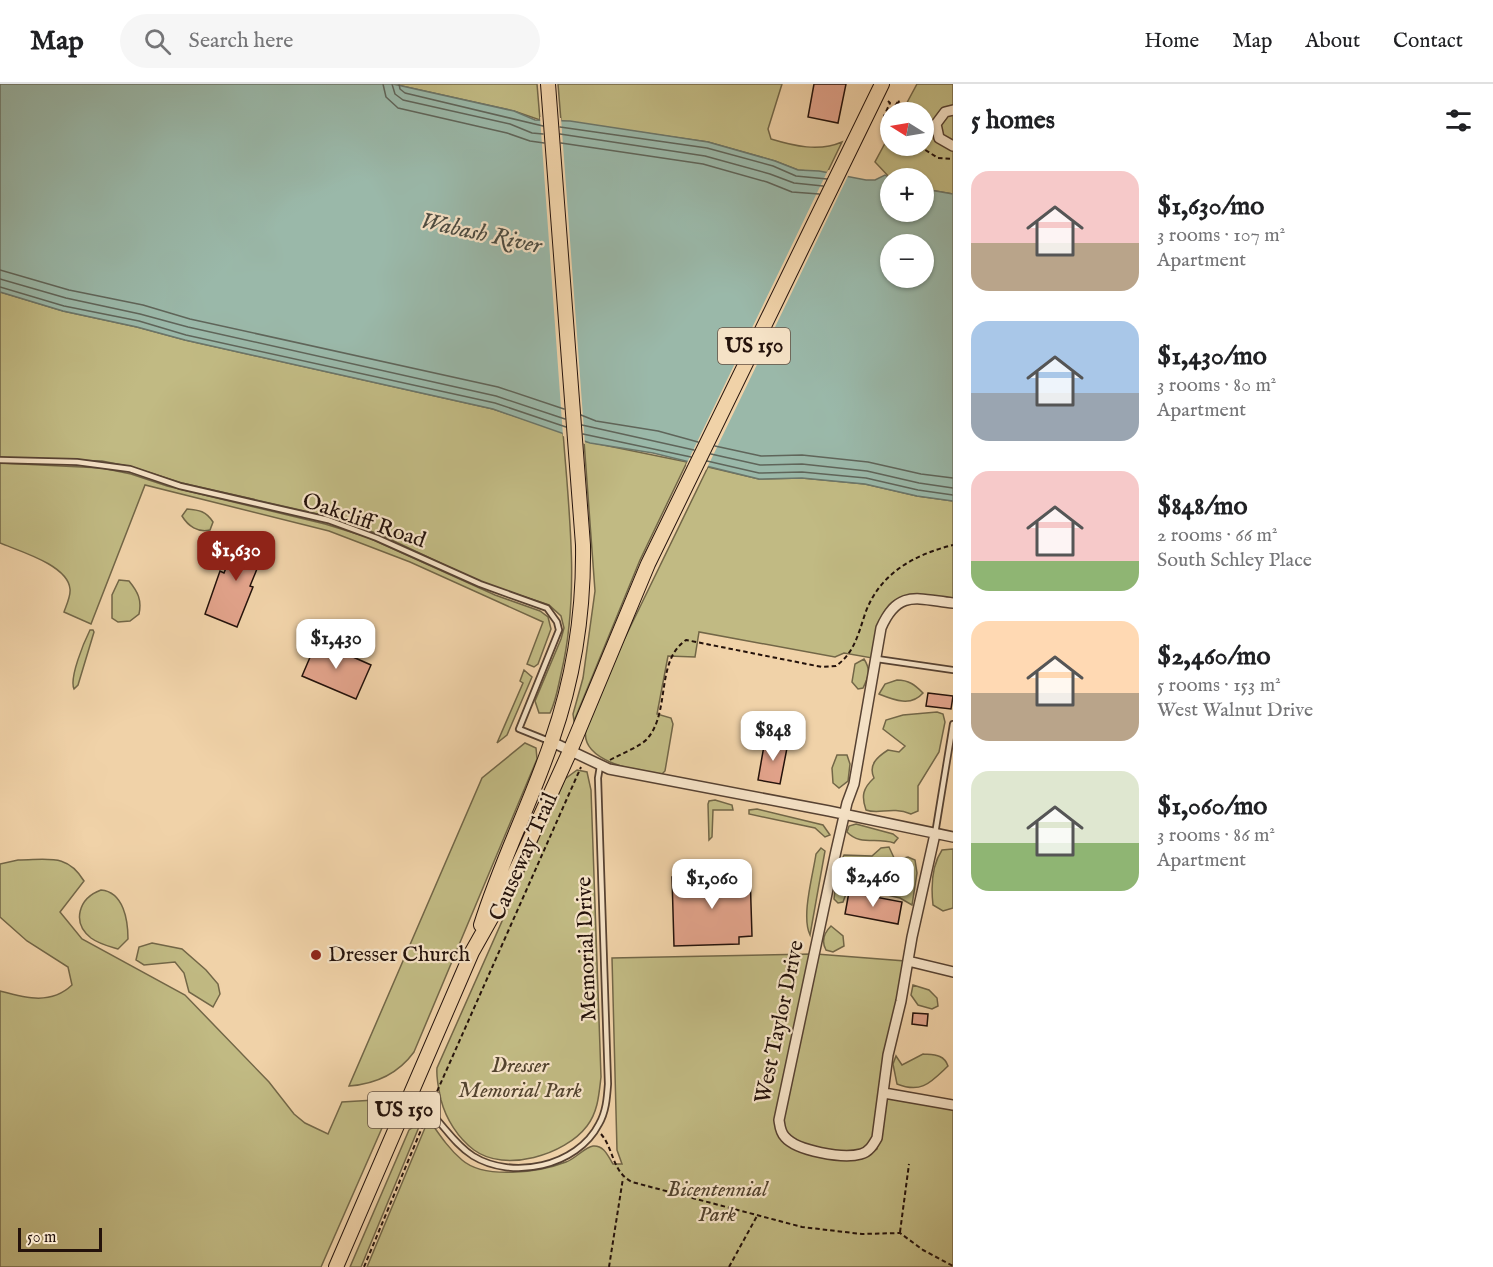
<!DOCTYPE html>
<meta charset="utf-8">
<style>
body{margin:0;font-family:"IM FELL English",serif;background:#f6f6f6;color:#202124;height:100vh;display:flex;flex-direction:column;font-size:22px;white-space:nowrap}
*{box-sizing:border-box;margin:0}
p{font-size:20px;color:#757577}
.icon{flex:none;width:33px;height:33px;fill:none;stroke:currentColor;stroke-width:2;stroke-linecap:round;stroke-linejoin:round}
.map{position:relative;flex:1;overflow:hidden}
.sheet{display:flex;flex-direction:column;background:#fff;width:540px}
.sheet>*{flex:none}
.needle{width:39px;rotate:281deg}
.fabs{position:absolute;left:880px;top:18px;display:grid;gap:12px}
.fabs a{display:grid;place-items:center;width:54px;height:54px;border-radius:50%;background:#fff;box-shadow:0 2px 4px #0004;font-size:30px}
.scale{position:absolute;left:18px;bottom:15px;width:84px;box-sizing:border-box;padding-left:6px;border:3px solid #24120b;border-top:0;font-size:16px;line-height:21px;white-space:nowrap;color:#24120b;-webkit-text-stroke:4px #f5e2c6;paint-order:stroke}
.price{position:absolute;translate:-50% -51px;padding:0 14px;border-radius:12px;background:#fff;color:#222;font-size:20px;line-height:39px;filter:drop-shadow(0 2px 3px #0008)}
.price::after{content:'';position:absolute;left:50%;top:36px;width:18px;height:14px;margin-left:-9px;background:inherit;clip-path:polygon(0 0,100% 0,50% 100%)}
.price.active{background:#8f2418;color:#fff}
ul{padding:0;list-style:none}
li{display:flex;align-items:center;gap:18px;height:150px;padding:0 18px}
li span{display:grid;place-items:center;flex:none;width:168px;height:120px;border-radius:18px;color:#555}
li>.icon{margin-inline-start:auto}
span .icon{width:72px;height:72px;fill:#fffc;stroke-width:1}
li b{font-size:26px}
h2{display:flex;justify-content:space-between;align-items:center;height:72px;padding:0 18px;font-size:26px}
header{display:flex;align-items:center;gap:36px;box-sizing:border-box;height:84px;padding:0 30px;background:#fff;border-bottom:2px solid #e0e0e0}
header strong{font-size:28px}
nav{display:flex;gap:33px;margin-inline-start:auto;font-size:21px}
.search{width:420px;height:54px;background:#f6f6f6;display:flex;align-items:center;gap:15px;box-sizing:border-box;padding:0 21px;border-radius:33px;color:#757577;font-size:22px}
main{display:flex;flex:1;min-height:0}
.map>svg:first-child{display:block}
.green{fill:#c1ba83;stroke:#726647;stroke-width:1.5}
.water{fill:#9ab8a9;stroke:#6b766a;stroke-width:1.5;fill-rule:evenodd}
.pier{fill:#f0d2a8}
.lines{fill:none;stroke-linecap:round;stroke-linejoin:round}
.shore{stroke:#5f655a;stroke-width:1.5}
.building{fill:#e2a38b;stroke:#24120b;stroke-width:1.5}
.service-casing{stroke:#574232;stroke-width:8}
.minor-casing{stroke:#574232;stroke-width:12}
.primary-casing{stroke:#24120b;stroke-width:16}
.path{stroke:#24120b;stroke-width:2;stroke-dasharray:4.5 3;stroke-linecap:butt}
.service{stroke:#f5e2c6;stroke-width:4.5}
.minor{stroke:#f5e2c6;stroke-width:9}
.primary{stroke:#f0d2a8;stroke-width:14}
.poi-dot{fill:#8f2418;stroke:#f5e2c6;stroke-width:2}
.labels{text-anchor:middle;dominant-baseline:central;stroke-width:4.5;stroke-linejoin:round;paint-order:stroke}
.shield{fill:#f5e2c6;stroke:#635043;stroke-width:1.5}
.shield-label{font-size:21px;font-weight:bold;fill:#24120b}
.street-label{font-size:22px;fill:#24120b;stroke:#f5e2c6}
.poi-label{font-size:22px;fill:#24120b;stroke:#f5e2c6;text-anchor:start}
.park-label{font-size:22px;font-style:italic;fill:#53442f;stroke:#f5e2c6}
.water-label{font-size:24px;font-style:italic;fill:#4d4c42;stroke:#f5e2c6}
</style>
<header>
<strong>Map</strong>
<div class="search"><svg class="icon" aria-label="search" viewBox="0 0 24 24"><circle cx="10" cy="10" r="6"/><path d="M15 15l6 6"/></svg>Search here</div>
<nav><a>Home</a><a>Map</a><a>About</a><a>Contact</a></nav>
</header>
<main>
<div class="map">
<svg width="953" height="1183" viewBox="0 0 953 1183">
<rect width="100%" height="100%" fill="#f0d2a8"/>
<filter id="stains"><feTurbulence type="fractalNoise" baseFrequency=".00333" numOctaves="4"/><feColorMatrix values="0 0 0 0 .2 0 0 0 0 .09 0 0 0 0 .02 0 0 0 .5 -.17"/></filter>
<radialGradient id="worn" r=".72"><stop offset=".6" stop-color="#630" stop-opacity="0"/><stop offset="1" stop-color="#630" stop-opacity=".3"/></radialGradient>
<path class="green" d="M393,0H537L540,36L514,27Z
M558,0H782L768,45L771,55C794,62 819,68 842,58L827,89L798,86L775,77L708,58L561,37Z
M917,0H953V110L924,105V94L891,95L875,78L891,48V62H924V28H902Z
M0,208L63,227L137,243L185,256L493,325L563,348C569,429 580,510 561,590C558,603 556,617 550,629H539L535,617L561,555L564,544L561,532L549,521L483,499L381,451L331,433L182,399L132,383L102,377L0,374Z
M584,357L687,378L640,476L574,637L573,630L583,594L595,507Z
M0,379L102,384L131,390L167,402L325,440L367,453L495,511L540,527L548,533L551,545L538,580L534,583L527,580L543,538L410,478L329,447L145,401L91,540L64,528C66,522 71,512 70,505C68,481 19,467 0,459Z
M708,383L759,395L802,394L865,400L917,412L953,417V515C889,509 884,508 872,574L844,569L835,573L699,548L695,573L668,572L657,630L671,634L673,640L665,687L661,691C638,687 579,678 586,645L619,566Z
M187,425C199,426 206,427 213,438L210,446C198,449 188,442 182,432Z
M119,496L129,497C138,508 142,516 139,530L130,537L118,538L112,534V511Z
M90,546H93L94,548L78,601L74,605C69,594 84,558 90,546Z
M864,575C871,586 869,592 863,604L858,605L852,598L855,580Z
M524,586L532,593L507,651L497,659L523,599L520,597Z
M897,596C909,596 915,601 923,609C911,623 894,616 879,610L885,600Z
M937,628L943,630L945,638L939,668L918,702V727L911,730C891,722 879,731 866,726C861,712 863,704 874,694C868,681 877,673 888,666L899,668L905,662L883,645L886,636L903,631Z
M525,659L536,664L537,675L414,968C398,990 376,1000 349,1002L482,694Z
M837,671H847L850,680L848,697L839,704L833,699L832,684Z
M577,686L587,688L591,706L601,993C599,1010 598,1028 587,1042C565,1071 505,1089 474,1066C458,1054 446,1035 441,1016C439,1006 436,995 437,984L565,695Z
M715,716L732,721L733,726H713L712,753L709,756L708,720L709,717Z
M757,725L823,741L830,751L825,753L815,744L749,730V726Z
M856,740L893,750L898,754L894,759C877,753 860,762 847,748L849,742Z
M889,763L895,776L908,773L915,776L917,789L912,821L900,814L849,802L843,818L838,819L834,815C836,800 837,784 844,771L872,772L881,764Z
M821,764L825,767L810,851C801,832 813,791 816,770Z
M953,765V824L943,827L933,821C931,803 932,781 942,766Z
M18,776C48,776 67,769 84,797L60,828L82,855L185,911L269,998L294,1030L305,1039L328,1050L342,1018L375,1016L383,1021L386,1031L382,1044L321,1183H0V907C26,914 51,921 72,901L68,883L27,857L0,833V780Z
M101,806C124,808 128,837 128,855L118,865C108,862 99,860 91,854C71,838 79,814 101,806Z
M831,842L843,852L844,862L833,868L826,866C821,857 824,849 831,842Z
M152,859L182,865L206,886L218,900L220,910L213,923L189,908L184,889L175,878L144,881L136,876L139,863Z
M811,870L777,1033L785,1057L862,1074L877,1065L887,1013L953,1025V1183H367L427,1039L432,1040C441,1053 450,1066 462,1076C485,1096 540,1088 566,1078C575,1075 585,1063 593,1062C604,1061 608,1072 613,1080H622L617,1066L612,874Z
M816,870L905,877L873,1053C871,1055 870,1059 868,1061C854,1075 804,1064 790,1053C785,1049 784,1042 783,1036Z
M913,901L929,906L937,914L938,922L932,925L918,921L911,911Z
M923,970C934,971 944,970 948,982C931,998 922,1010 897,1000L893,980L896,972L902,981Z
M421,1038L361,1183H350L409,1046Z"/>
<path class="water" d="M0,0H393L514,27L535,36L570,37L708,58L775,77L798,86L819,87L866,96H875L885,91L891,95V128H924V105L953,110V417L917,412L865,400L802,394L759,395L653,369L590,359L493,325L185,256L137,243L63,227L0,208ZM891,160H924V194H891Z"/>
<path class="pier" d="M540,33L561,34L585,360L563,352Z
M828,86L849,90L706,386L686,381Z"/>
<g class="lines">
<path class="shore" d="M383,0L386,13L398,24L507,49L530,57L544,59
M392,0L395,10L403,16L510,40L532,49L543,50
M399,0L400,5L405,9L543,42
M560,43L707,64L773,82L796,92L827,95
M560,50L705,72L770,90L794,99L823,102
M561,59L703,80L767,98L792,108L819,110
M0,186L69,206L143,221L190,235L498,303L564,325
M0,195L66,214L140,230L188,243L496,312L565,335
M0,203L64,222L139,237L186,251L495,319L566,343
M581,331L596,337L658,347L698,358
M582,341L694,366
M583,350L691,373
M715,362L761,372L802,371L868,378L921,390L953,394
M711,370L760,381L802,380L867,387L919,399L953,404
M707,377L759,389L802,388L866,394L918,406L953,411"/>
</g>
<path class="building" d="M814,0H846L838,39L808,33Z
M239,451L266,463L250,502L253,503L237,543L205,530L220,487L224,489Z
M317,557L371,581L356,615L302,592Z
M928,609L953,612L951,625L926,622Z
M765,656L788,659L780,700L758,696Z
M724,789H750L752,852L739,853V860L674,862L672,793L724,792Z
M849,808L902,818L898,840L845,830Z
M913,929L928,930L927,942L912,940Z"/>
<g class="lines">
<defs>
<path id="service" d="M0,376L77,378L130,385L180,402L328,436L377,454L480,500L547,524L557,538L559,546L519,645L549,657
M877,575L953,586
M935,750L953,640
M412,1015C438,1028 448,1056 473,1072C512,1096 577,1083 599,1040C606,1028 607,1014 608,1000L598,694L600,682"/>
<path id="minor" d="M953,26L945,28L936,40L939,54L953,62
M552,658L609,685L829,727L953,753
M935,750L912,853L901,917L888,971L877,1054C873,1061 869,1068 861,1070C843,1075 797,1067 785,1053C780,1048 780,1042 779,1036L836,767L847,719L854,700L881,544C898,505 917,515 953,519
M908,877L953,888
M884,1009L953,1021"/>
<path id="primary" d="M481,841C501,777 531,719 552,656C574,593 584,528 583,461L548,0
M336,1183L472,868L508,804L570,667L648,480L882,0"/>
</defs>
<use href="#service" class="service-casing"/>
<use href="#minor" class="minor-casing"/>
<use href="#primary" class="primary-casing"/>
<path class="path" d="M888,17L890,19L884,32L888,33L891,29
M891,28L899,16L897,28
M919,62L938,74L953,75
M610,676C619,671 641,662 647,655C671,628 655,577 686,556L822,583L836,582C854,569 858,551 865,530C879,490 913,471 953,461
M431,1021L581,683
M601,1050C614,1065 612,1088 632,1098L802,1143L862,1150L900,1149L923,1166L953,1182
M900,1148L909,1080
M364,1183L426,1034
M609,1183L623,1094
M729,1183L757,1132"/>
<use href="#service" class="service"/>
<use href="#minor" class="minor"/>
<use href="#primary" class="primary"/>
</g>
<circle class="poi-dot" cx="316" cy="871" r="6"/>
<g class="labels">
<g class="shield">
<rect x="718" y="244" width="72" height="36" rx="4.5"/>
<rect x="368" y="1008" width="72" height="36" rx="4.5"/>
</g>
<g class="shield-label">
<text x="754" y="262">US 150</text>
<text x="404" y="1026">US 150</text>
</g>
<g class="street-label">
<text transform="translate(364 437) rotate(19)">Oakcliff Road</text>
<text transform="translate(524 773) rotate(-66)">Causeway Trail</text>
<text transform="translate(587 865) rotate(-92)">Memorial Drive</text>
<text transform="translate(780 938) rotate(-78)">West Taylor Drive</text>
</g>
<g class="poi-label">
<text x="328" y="871">Dresser Church</text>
</g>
<g class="park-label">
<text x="520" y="982">Dresser<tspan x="520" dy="25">Memorial Park</tspan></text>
<text x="717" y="1106">Bicentennial<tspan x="717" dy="25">Park</tspan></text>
</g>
<g class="water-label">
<text transform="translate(481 150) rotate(12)">Wabash River</text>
</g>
</g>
<rect width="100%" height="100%" filter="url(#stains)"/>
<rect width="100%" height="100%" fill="url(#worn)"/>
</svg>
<div class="fabs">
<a><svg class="needle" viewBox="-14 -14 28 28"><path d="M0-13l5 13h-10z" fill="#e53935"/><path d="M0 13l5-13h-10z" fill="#757577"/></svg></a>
<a>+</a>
<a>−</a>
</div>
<div class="scale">50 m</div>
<b class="price active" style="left:236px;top:498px">$1,630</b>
<b class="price" style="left:336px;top:586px">$1,430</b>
<b class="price" style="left:773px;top:678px">$848</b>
<b class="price" style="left:873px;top:824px">$2,460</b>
<b class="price" style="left:712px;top:826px">$1,060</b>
</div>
<section class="sheet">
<h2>5 homes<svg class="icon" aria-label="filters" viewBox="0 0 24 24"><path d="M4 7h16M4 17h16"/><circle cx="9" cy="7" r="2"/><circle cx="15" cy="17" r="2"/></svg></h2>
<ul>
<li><span style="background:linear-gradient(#f6c9c9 60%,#b9a48a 0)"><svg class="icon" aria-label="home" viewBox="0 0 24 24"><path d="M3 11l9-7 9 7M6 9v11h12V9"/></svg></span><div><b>$1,630/mo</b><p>3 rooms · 107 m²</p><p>Apartment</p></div></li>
<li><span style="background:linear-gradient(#a9c7e8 60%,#9aa5b1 0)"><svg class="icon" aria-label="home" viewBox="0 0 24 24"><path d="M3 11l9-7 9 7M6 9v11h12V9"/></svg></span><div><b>$1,430/mo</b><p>3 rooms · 80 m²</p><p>Apartment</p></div></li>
<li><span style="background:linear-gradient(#f6c9c9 75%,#8fb573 0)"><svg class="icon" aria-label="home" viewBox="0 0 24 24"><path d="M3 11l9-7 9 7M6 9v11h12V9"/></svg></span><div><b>$848/mo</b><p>2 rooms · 66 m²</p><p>South Schley Place</p></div></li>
<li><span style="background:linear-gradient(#ffd9b3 60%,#b9a48a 0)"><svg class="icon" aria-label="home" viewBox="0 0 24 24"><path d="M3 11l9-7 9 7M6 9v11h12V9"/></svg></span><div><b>$2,460/mo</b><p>5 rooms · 153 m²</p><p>West Walnut Drive</p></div></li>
<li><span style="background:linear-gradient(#dfe7d0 60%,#8fb573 0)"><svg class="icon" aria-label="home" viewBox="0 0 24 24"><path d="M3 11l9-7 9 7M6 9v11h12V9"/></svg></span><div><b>$1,060/mo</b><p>3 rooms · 86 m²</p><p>Apartment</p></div></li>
</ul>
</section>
</main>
